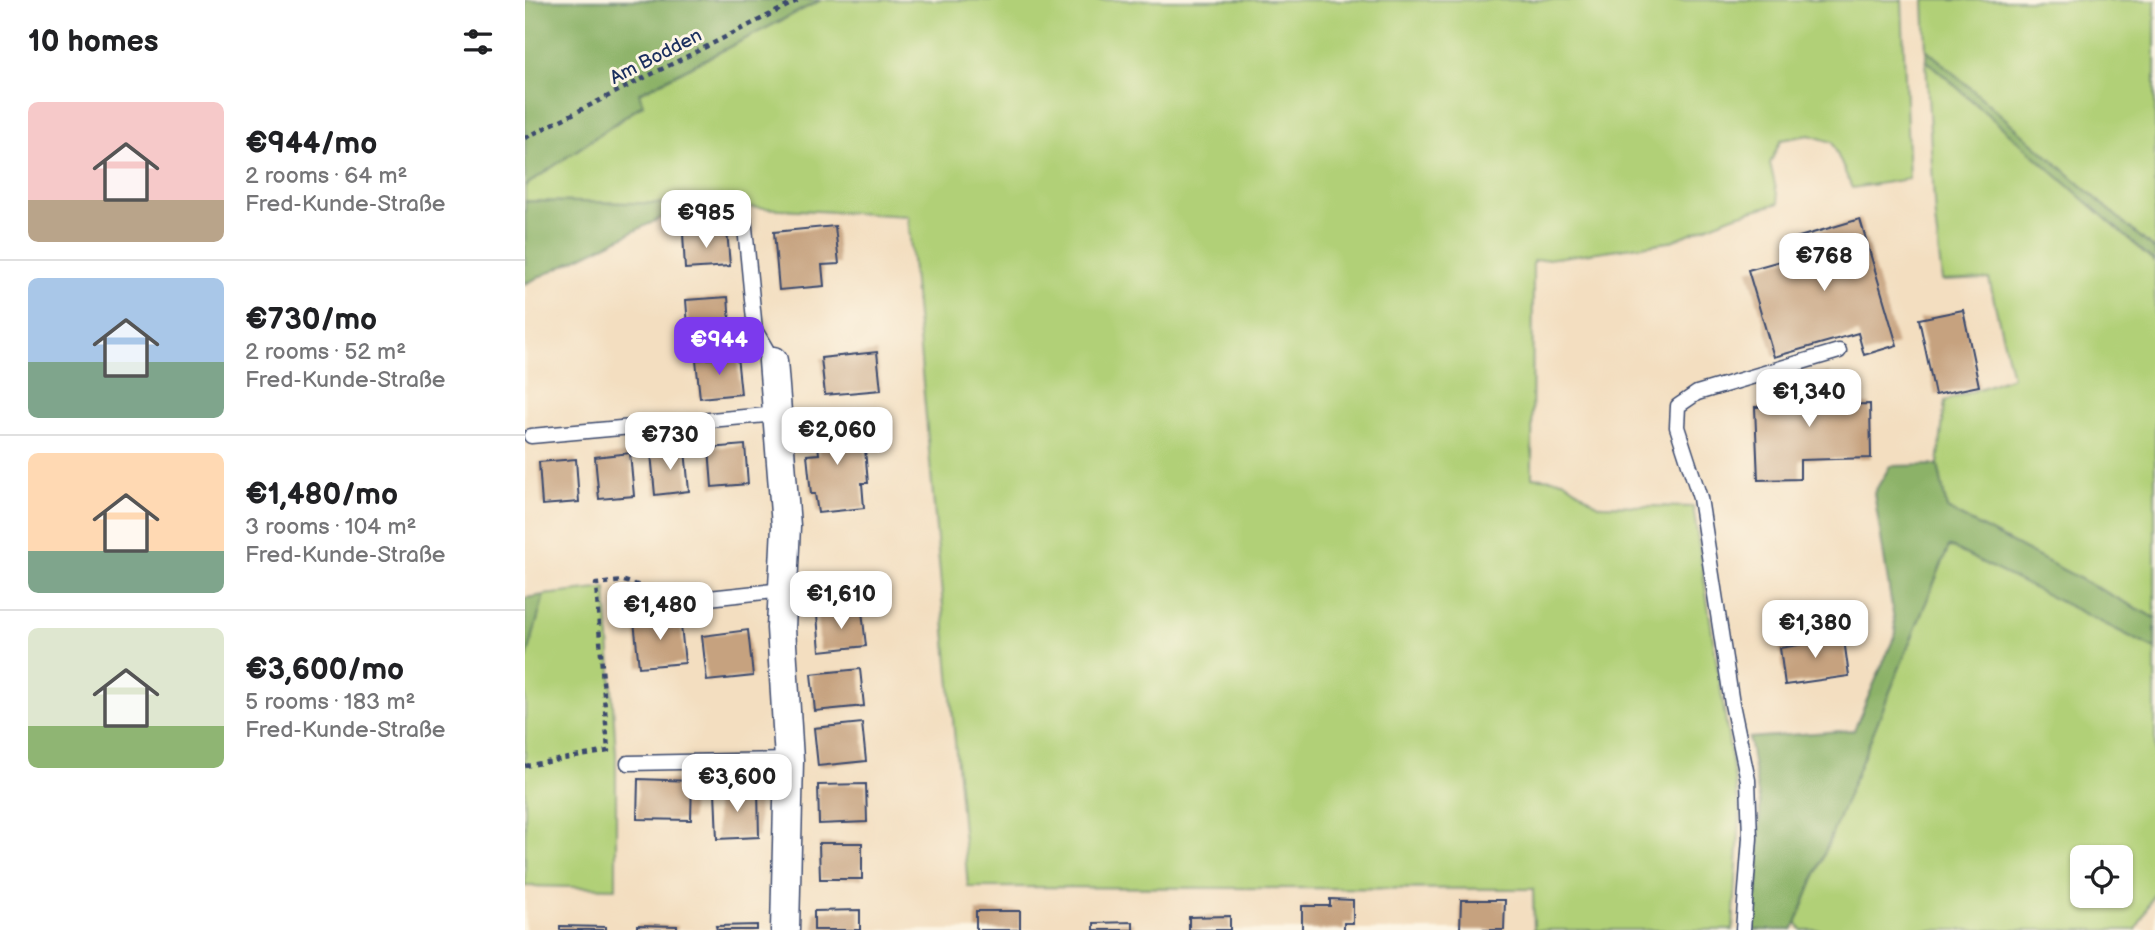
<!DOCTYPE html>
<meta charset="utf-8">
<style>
body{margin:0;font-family:"Balsamiq Sans",sans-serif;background:#f6f6f6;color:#202124;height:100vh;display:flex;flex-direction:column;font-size:26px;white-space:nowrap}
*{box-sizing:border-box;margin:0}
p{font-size:23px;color:#757577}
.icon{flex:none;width:38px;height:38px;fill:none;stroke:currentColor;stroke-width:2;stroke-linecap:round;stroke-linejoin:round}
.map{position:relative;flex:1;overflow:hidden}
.panel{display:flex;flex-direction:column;background:#fff;width:525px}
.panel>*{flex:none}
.tools{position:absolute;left:1545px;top:845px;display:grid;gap:14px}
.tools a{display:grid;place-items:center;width:63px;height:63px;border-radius:10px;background:#fff;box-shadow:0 2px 5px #0004;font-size:35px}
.price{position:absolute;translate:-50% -60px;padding:0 16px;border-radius:14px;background:#fff;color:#222;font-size:23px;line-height:46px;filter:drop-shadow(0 2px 4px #0008)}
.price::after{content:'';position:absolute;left:50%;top:42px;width:21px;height:16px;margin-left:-10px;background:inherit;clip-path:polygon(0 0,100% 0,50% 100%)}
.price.current{background:#7c3aed;color:#fff}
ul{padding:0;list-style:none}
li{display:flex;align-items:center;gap:21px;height:175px;padding:0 28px}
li+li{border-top:2px solid #e0e0e0}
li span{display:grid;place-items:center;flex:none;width:196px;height:140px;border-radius:10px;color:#555}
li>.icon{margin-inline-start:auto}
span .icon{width:84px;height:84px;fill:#fffc;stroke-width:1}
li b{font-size:30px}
h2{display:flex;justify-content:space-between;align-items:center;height:84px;padding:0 28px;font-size:30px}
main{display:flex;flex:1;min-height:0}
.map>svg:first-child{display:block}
.green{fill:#b1d077;stroke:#66806a;stroke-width:2;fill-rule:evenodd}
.forest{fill:#8cb268;stroke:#547063;stroke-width:2}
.building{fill:#c6a27f}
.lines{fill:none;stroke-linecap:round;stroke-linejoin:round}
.lane-casing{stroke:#3b496d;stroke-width:17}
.street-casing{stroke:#3b496d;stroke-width:31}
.path{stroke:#3b496d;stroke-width:4.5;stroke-dasharray:5 5;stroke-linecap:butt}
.lane{stroke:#fff;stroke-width:14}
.street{stroke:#fff;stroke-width:28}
.labels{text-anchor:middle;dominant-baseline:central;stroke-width:6;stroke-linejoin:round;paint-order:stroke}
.street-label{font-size:19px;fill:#1b2f5e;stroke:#fcf5e5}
</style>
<main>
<section class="panel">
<h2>10 homes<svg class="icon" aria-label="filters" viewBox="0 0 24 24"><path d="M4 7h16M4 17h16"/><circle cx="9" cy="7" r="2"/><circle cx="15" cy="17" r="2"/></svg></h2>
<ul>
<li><span style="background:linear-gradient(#f6c9c9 70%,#b9a48a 0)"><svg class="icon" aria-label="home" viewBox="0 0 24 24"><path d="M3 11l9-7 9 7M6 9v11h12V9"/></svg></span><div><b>€944/mo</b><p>2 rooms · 64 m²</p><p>Fred-Kunde-Straße</p></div></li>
<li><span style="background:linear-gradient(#a9c7e8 60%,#7fa58c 0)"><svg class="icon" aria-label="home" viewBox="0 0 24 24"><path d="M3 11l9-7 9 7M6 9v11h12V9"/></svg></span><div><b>€730/mo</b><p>2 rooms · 52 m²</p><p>Fred-Kunde-Straße</p></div></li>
<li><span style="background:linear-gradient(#ffd9b3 70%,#7fa58c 0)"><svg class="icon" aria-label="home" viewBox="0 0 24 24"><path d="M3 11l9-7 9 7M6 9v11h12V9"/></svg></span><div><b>€1,480/mo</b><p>3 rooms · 104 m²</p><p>Fred-Kunde-Straße</p></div></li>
<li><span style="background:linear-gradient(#dfe7d0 70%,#8fb573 0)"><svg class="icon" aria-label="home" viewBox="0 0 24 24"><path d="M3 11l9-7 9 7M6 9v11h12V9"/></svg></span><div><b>€3,600/mo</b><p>5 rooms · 183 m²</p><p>Fred-Kunde-Straße</p></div></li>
</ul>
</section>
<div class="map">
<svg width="1630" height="930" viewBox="0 0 1630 930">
<rect width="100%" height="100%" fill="#fcf5e5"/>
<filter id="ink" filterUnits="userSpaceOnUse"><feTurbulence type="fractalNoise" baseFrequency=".0143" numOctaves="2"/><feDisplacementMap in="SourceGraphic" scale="14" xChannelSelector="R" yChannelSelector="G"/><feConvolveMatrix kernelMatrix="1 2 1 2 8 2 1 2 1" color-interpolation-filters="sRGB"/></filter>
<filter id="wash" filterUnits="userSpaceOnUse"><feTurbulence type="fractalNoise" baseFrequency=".00686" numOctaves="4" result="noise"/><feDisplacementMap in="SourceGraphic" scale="28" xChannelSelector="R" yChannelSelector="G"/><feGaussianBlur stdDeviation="1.57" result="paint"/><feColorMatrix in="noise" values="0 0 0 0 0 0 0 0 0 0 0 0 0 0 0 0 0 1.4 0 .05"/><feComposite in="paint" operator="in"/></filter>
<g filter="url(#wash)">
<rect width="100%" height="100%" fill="#f3dec0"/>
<path class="green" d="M296,0H1377L1384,179L1327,188L1307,142L1284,135L1256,140L1245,163L1254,203L1208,216L1144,242L1008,261L1007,477L1038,480L1073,505L1168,507L1215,815L1208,930H1009L1008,889L443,887L383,216L165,204L0,201V186L118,105L113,94Z
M1399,0H1630V250L1401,49Z
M1401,60L1630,262V618L1422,509L1413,465L1420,401L1487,377L1464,279L1417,281L1410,219Z
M1424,546L1630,649V892L1611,930H1277L1271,923ZM1558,858H1596V896H1558Z
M81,588L91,754V888L0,886V659L2,658L19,595Z"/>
<path class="forest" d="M0,0H296L114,93L118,104L0,186Z
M1401,49L1630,250V262L1401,60Z
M0,201L165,204L0,284Z
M1413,465L1422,509L1630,618V649L1424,546L1271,923L1267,930H1227L1234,874L1235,806L1224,738L1329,730L1371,633L1349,493L1365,466Z
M19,595L2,658L0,659V598Z"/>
<g id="blocks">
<path class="building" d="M1335,219L1372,345L1339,355L1333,333L1249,357L1223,270L1269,257L1264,240Z
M310,226L314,264L297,265L299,286L254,290L249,232Z
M202,230L205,266L160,269L158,233Z
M203,297L206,336L164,339L161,300Z
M1438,310L1454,386L1410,395L1394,319Z
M352,352L356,390L300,395L296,358Z
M212,356L216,394L175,398L171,360Z
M1305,373L1306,405L1345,404L1346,458L1275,460V479L1233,480L1230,407L1262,406L1261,374Z
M320,416L321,426L331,425L333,449H340L343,483H337L339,508L293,513L290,494H286L282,455L294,454L290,419Z
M220,445L223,484L187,487L184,448Z
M160,450L164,491L130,495L126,453Z
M105,453L109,496L74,499L70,457Z
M51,459L54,502L17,505L14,462Z
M337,611L341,646L295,651L292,615Z
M155,616L160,663L114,667L109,621Z
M223,630L228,676L182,681L177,636Z
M1318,632L1324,676L1260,685L1255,648L1280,644L1279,638Z
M335,669L339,706L290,711L286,674Z
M337,723L341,761L293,766L289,728Z
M113,779L167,781L166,820L112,819Z
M341,784L342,822L294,824L293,785Z
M233,789L234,837L192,839L190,791Z
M294,843H337V879H295Z
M805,899L828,900V923H819V930H777V906H805Z
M936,900H980L979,930H935Z
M335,910V930H289V911Z
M451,911H495V930H451Z
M705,916V930H664V917Z
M608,922V930H569V923Z
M112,925L152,926V930H112Z
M232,925V930H192L191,926Z
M35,926L81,927V930H35Z"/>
</g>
</g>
<g filter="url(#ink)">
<use href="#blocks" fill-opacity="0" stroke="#3b496d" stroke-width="2"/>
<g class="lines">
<defs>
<path id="lane" d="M219,217L230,330L248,361
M6,436L253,414
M165,600L258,590
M103,763L264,760
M1218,930L1225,838L1223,780L1207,704L1175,498L1152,427L1153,406L1172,393L1314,351"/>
<path id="street" d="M248,361L261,526L256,628L264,760L260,930"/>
</defs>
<use href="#lane" class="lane-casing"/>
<use href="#street" class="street-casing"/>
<path class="path" d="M0,138L274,0
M0,766L83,751L71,584L99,581L149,596"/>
<use href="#lane" class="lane"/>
<use href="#street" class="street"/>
</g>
</g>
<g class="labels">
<g class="street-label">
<text transform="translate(131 57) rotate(-27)">Am Bodden</text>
</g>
</g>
</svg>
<div class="tools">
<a><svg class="icon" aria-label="locate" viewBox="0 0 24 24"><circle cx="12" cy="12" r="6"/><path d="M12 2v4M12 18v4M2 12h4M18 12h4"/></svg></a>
</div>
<b class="price" style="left:181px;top:250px">€985</b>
<b class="price" style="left:1299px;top:293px">€768</b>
<b class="price current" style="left:194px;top:377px">€944</b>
<b class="price" style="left:1284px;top:429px">€1,340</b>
<b class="price" style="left:312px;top:467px">€2,060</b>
<b class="price" style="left:145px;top:472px">€730</b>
<b class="price" style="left:316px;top:631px">€1,610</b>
<b class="price" style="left:135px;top:642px">€1,480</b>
<b class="price" style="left:1290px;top:660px">€1,380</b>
<b class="price" style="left:212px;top:814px">€3,600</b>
</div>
</main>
